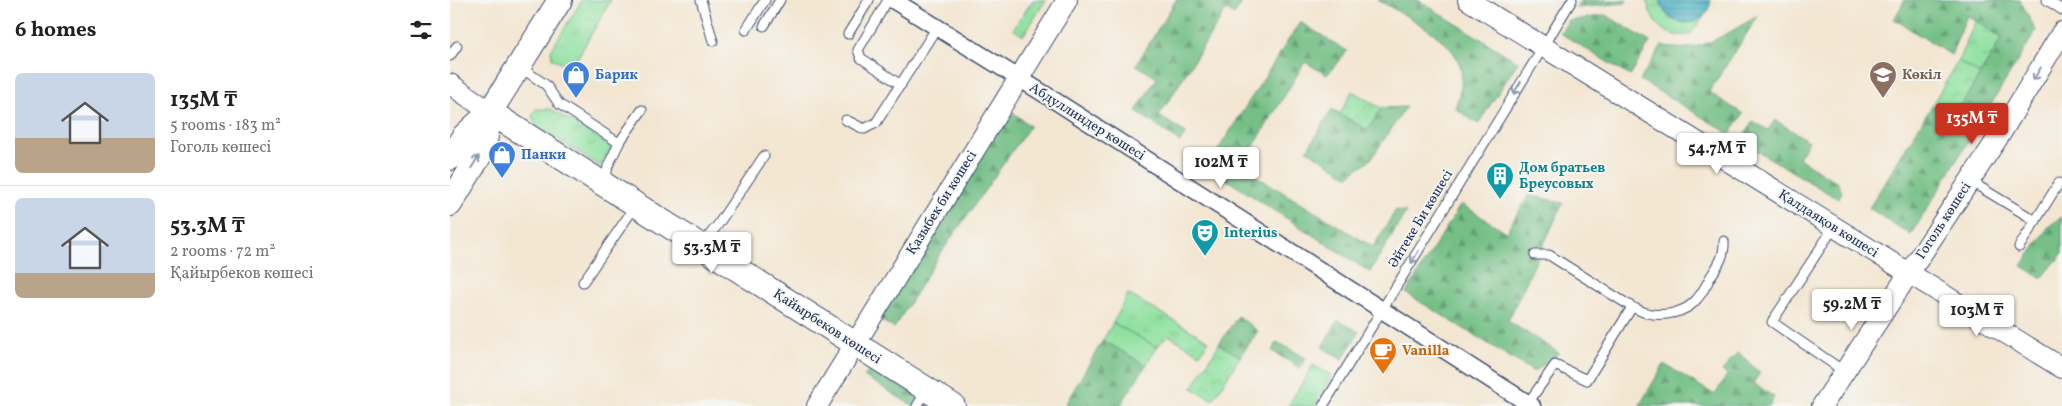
<!DOCTYPE html>
<meta charset="utf-8">
<style>
body{margin:0;font-family:Vollkorn,serif;background:#f2f2f2;color:#202124;height:100vh;display:flex;flex-direction:column;font-size:19px;white-space:nowrap}
*{box-sizing:border-box;margin:0}
p{font-size:16px;color:#757577}
.icon{flex:none;width:28px;height:28px;fill:none;stroke:currentColor;stroke-width:2;stroke-linecap:round;stroke-linejoin:round}
.map{position:relative;flex:1;overflow:hidden}
.panel{display:flex;flex-direction:column;background:#fff;width:450px}
.panel>*{flex:none}
.price{position:absolute;translate:-50% -42px;padding:0 11px;border-radius:5px;background:#fff;color:#222;font-size:16px;line-height:32px;filter:drop-shadow(0 1px 2px #0008)}
.price::after{content:'';position:absolute;left:50%;top:30px;width:15px;height:11px;margin-left:-8px;background:inherit;clip-path:polygon(0 0,100% 0,50% 100%)}
.price.on{background:#c8321e;color:#fff}
ul{padding:0;list-style:none}
li{display:flex;align-items:center;gap:15px;height:125px;padding:0 15px}
li+li{border-top:1px solid #e0e0e0}
li span{display:grid;place-items:center;flex:none;width:140px;height:100px;border-radius:8px;color:#555}
li>.icon{margin-inline-start:auto}
span .icon{width:60px;height:60px;fill:#fffc;stroke-width:1}
li b{font-size:21px}
h2{display:flex;justify-content:space-between;align-items:center;height:60px;padding:0 15px;font-size:21px}
main{display:flex;flex:1;min-height:0}
.map>svg:first-child{display:block}
.grass{fill:url(#grass-tufts);stroke:#56887f}
.forest{fill:url(#forest-firs);stroke:#487772}
.park{fill:url(#park-crowns);stroke:#56887f}
.pitch{fill:#90e1a0;stroke:#56887f}
.water{fill:url(#water-rules);stroke:#2e6f90}
.lines{fill:none;stroke-linecap:round;stroke-linejoin:round}
.service-casing{stroke:#3b4a6f;stroke-width:11}
.minor-casing{stroke:#3b4a6f;stroke-width:19}
.tertiary-casing{stroke:#3b4a6f;stroke-width:22}
.secondary-casing{stroke:#3b4a6f;stroke-width:26}
.service{stroke:#fff;stroke-width:9}
.minor{stroke:#fff;stroke-width:16}
.tertiary{stroke:#fff;stroke-width:20}
.secondary{stroke:#fff;stroke-width:24}
.oneway{stroke:#8d97ae}
.labels{text-anchor:middle;dominant-baseline:central;stroke-width:4;stroke-linejoin:round;paint-order:stroke}
.shop-label{font-size:14px;font-weight:bold;fill:#366cbe;stroke:#f6f6f2;text-anchor:start}
.education-label{font-size:14px;font-weight:bold;fill:#785e54;stroke:#f6f6f2;text-anchor:start}
.street-label{font-size:14px;fill:#1b2f5e;stroke:#f6f6f2}
.culture-label{font-size:14px;font-weight:bold;fill:#0d838f;stroke:#f6f6f2;text-anchor:start}
.food-label{font-size:14px;font-weight:bold;fill:#c56008;stroke:#f6f6f2;text-anchor:start}
</style>
<main>
<section class="panel">
<h2>6 homes<svg class="icon" aria-label="filters" viewBox="0 0 24 24"><path d="M4 7h16M4 17h16"/><circle cx="9" cy="7" r="2"/><circle cx="15" cy="17" r="2"/></svg></h2>
<ul>
<li><span style="background:linear-gradient(#c9d6e8 65%,#b9a48a 0)"><svg class="icon" aria-label="home" viewBox="0 0 24 24"><path d="M3 11l9-7 9 7M6 9v11h12V9"/></svg></span><div><b>135M ₸</b><p>5 rooms · 183 m²</p><p>Гоголь көшесі</p></div></li>
<li><span style="background:linear-gradient(#c9d6e8 75%,#b9a48a 0)"><svg class="icon" aria-label="home" viewBox="0 0 24 24"><path d="M3 11l9-7 9 7M6 9v11h12V9"/></svg></span><div><b>53.3M ₸</b><p>2 rooms · 72 m²</p><p>Қайырбеков көшесі</p></div></li>
</ul>
</section>
<div class="map">
<svg width="1612" height="406" viewBox="0 0 1612 406">
<defs>
<pattern id="grass-tufts" width="24" height="20" patternUnits="userSpaceOnUse" patternTransform="scale(1.25)"><rect width="24" height="20" fill="#90e1a0"/><path d="M3 7l-1-3M5 7V3M7 7l1-3M15 17l-1-3M17 17v-4M19 17l1-3" fill="none" stroke="#7cc18c"/></pattern>
<pattern id="forest-firs" width="22" height="20" patternUnits="userSpaceOnUse" patternTransform="scale(1.25)"><rect width="22" height="20" fill="#74bf86"/><path d="M5 1l3.5 6h-7zM16 11l3.5 6h-7z" fill="#5e9c71"/></pattern>
<pattern id="park-crowns" width="20" height="18" patternUnits="userSpaceOnUse" patternTransform="scale(1.25)"><rect width="20" height="18" fill="#90e1a0"/><path d="M2 6a3 3 0 1 1 6 0M12 15a3 3 0 1 1 6 0" fill="none" stroke="#7cc18c"/></pattern>
<pattern id="water-rules" width="6" height="5" patternUnits="userSpaceOnUse" patternTransform="scale(1.25)"><rect width="6" height="5" fill="#42afc1"/><path d="M0 2.5h6" fill="none" stroke="#368fa0"/></pattern>
</defs>
<rect width="100%" height="100%" fill="#f6f6f2"/>
<filter id="ink" filterUnits="userSpaceOnUse"><feTurbulence type="fractalNoise" baseFrequency=".02" numOctaves="2"/><feDisplacementMap in="SourceGraphic" scale="10" xChannelSelector="R" yChannelSelector="G"/><feConvolveMatrix kernelMatrix="1 2 1 2 8 2 1 2 1" color-interpolation-filters="sRGB"/></filter>
<filter id="wash" filterUnits="userSpaceOnUse"><feTurbulence type="fractalNoise" baseFrequency=".0096" numOctaves="4" result="noise"/><feDisplacementMap in="SourceGraphic" scale="20" xChannelSelector="R" yChannelSelector="G"/><feGaussianBlur stdDeviation="1.12" result="paint"/><feColorMatrix in="noise" values="0 0 0 0 0 0 0 0 0 0 0 0 0 0 0 0 0 1.4 0 .05"/><feComposite in="paint" operator="in"/></filter>
<g filter="url(#wash)">
<rect width="100%" height="100%" fill="#f3e6d1"/>
<path class="grass" d="M132,0H161L121,69L102,58L101,50Z
M583,0H596L573,36L563,29Z
M1197,0H1210C1215,26 1241,29 1258,11L1240,35C1216,39 1200,23 1197,0Z
M1526,20L1552,38L1530,74L1508,61Z
M86,109H101L162,147L150,166L86,126L82,116Z
M678,294L759,341L750,354L718,335L707,347L663,323Z
M863,365L882,376L864,406H838Z"/>
<path class="forest" d="M726,0H794L784,15L776,10L709,116L736,133L730,142L686,111L707,78L686,65Z
M928,0H968L1068,62L1028,124L1005,108C1009,96 1013,84 1011,70C1007,39 953,15 928,0Z
M1131,0H1177L1175,3L1126,8Z
M1455,0H1570L1586,31L1461,235L1419,208L1481,107L1511,105L1552,38L1517,15L1501,55L1444,19Z
M1156,15L1200,42L1180,76L1110,33L1118,21Z
M1308,16L1259,92L1293,114L1280,134L1190,80L1212,45C1246,58 1279,31 1308,16Z
M850,22L897,51L877,75L855,62L791,167L923,247L946,210L956,212L920,272L757,167Z
M956,107L921,159L898,176L857,150L882,109L918,130L931,108Z
M559,109L580,126L490,254L444,328L430,320Z
M1325,120L1359,141L1349,158L1388,183L1392,192L1388,199L1291,141L1303,121L1318,130Z
M1079,195L1113,203L1058,321L1109,353L1084,372L956,293L1011,204L1058,233L1059,227Z
M1612,217V254L1592,278L1572,266L1599,226Z
M788,316L808,331L790,357L769,344Z
M888,320L909,332L892,360L872,347Z
M653,340L696,365L670,406H622L616,403Z
M827,342L856,358L850,368L822,351Z
M1288,352L1310,373L1303,383L1324,397L1319,406H1189L1214,364L1265,395L1277,375L1272,371Z
M424,366L489,406H463L414,376Z"/>
<path class="park" d="M1508,61L1530,74L1511,105L1481,107Z
M902,91L931,108L918,130L890,114Z
M769,344L790,357L763,400L742,388Z"/>
<path class="pitch" d="M663,323L707,347L696,365L653,340Z"/>
<path class="water" d="M1210,0H1261C1257,31 1216,30 1210,0Z"/>
</g>
<g filter="url(#ink)">
<g class="lines">
<defs>
<path id="service" d="M251,0L263,41
M438,0L408,50L411,58L451,85
M1597,0L1612,10
M314,26L330,0
M296,30L315,0
M398,34L419,0
M0,56L7,46
M70,67L96,85L109,104L169,143L158,166L155,183
M396,120L414,129L426,123L487,27
M169,143L192,110
M1520,181L1586,221
M1384,227L1322,322L1395,372
M252,244L267,226L314,156
M1569,247L1609,183
M133,282L186,205
M1182,307C1187,309 1192,312 1197,313C1213,317 1236,313 1247,299C1253,292 1257,284 1261,276C1269,264 1275,255 1274,241
M1078,403L1105,365L1137,380L1182,307L1099,255H1085
M467,406L477,390
M873,406L1122,0"/>
<path id="minor" d="M443,0L596,95L1082,406"/>
<path id="tertiary" d="M1018,0L1612,368
M0,84L40,112
M367,406L617,0
M1372,406L1551,133L1612,32"/>
<path id="secondary" d="M40,112L503,406
M0,158L14,136L40,112L110,0
M0,204L34,148L40,112"/>
</defs>
<use href="#service" class="service-casing"/>
<use href="#minor" class="minor-casing"/>
<use href="#tertiary" class="tertiary-casing"/>
<use href="#secondary" class="secondary-casing"/>
<use href="#service" class="service"/>
<use href="#minor" class="minor"/>
<use href="#tertiary" class="tertiary"/>
<use href="#secondary" class="secondary"/>
</g>
<defs><path id="oneway-shaft" d="M-6 0H5M1.5-3L5.5 0L1.5 3" fill="none" stroke-width="1.6" stroke-linecap="round" stroke-linejoin="round" transform="scale(1.25)"/></defs>
<g class="oneway">
<use href="#oneway-shaft" transform="translate(1587 74) rotate(121)"/>
<use href="#oneway-shaft" transform="translate(1067 88) rotate(121)"/>
<use href="#oneway-shaft" transform="translate(25 162) rotate(-59)"/>
<use href="#oneway-shaft" transform="translate(965 257) rotate(121)"/>
</g>
</g>
<defs>
<symbol id="shop-pin" viewBox="-11 -11 22 30"><path d="M0 17L-7.5 6A9.5 9.5 0 1 1 7.5 6Z" fill="#3f7fe0" stroke="#f6f6f2"/><path d="M-5-2.5h2.3a2.7 3.5 0 0 1 5.4 0H5L5.5 6h-11ZM-1.5-2.5h3a1.5 2.3 0 0 0-3 0Z" fill="#fff"/></symbol>
<symbol id="school-pin" viewBox="-11 -11 22 30"><path d="M0 17L-7.5 6A9.5 9.5 0 1 1 7.5 6Z" fill="#8d6e63" stroke="#f6f6f2"/><path d="M0-5L7-2L0 1L-7-2ZM-4 1L0 2.5L4 1V4Q0 6-4 4Z" fill="#fff"/></symbol>
<symbol id="building-pin" viewBox="-11 -11 22 30"><path d="M0 17L-7.5 6A9.5 9.5 0 1 1 7.5 6Z" fill="#0f9aa8" stroke="#f6f6f2"/><path d="M-4-6H4V6H1V3H-1V6H-4ZM-2.5-4.3h1.7v1.8h-1.7ZM.8-4.3h1.7v1.8H.8ZM-2.5-1h1.7V.8h-1.7ZM.8-1h1.7V.8H.8Z" fill="#fff"/></symbol>
<symbol id="theatre-pin" viewBox="-11 -11 22 30"><path d="M0 17L-7.5 6A9.5 9.5 0 1 1 7.5 6Z" fill="#0f9aa8" stroke="#f6f6f2"/><path d="M-5-5.5Q0-4 5-5.5V0Q5 5 0 6Q-5 5-5 0ZM-3.3-2.5H-1v1.5H-3.3ZM1-2.5H3.3v1.5H1ZM-2.8 1Q0 5.5 2.8 1Z" fill="#fff"/></symbol>
<symbol id="cafe-pin" viewBox="-11 -11 22 30"><path d="M0 17L-7.5 6A9.5 9.5 0 1 1 7.5 6Z" fill="#e8710a" stroke="#f6f6f2"/><path d="M-5.5-4.5H6V0H3Q3 3.5 0 3.5H-2.5Q-5.5 3.5-5.5 0ZM3-3.2v2h1.7v-2ZM-6 4.5H4V6H-6Z" fill="#fff"/></symbol>
</defs>
<g fill-rule="evenodd">
<use href="#shop-pin" x="110" y="59" width="32" height="43"/>
<use href="#school-pin" x="1417" y="59" width="32" height="43"/>
<use href="#shop-pin" x="36" y="139" width="32" height="43"/>
<use href="#building-pin" x="1034" y="160" width="32" height="43"/>
<use href="#theatre-pin" x="739" y="217" width="32" height="43"/>
<use href="#cafe-pin" x="917" y="335" width="32" height="43"/>
</g>
<g class="labels">
<g class="shop-label">
<text x="145" y="75">Барик</text>
<text x="71" y="155">Панки</text>
</g>
<g class="education-label">
<text x="1452" y="75">Көкіл</text>
</g>
<g class="street-label">
<text transform="translate(637 122) rotate(32)">Абдуллиндер көшесі</text>
<text transform="translate(492 203) rotate(-58)">Қазыбек би көшесі</text>
<text transform="translate(971 219) rotate(-59)">Әйтеке Би көшесі</text>
<text transform="translate(1494 221) rotate(-57)">Гоголь көшесі</text>
<text transform="translate(1378 224) rotate(32)">Қалдаяқов көшесі</text>
<text transform="translate(377 327) rotate(33)">Қайырбеков көшесі</text>
</g>
<g class="culture-label">
<text x="1069" y="168">Дом братьев<tspan x="1069" dy="16">Бреусовых</tspan></text>
<text x="774" y="233">Interius</text>
</g>
<g class="food-label">
<text x="952" y="351">Vanilla</text>
</g>
</g>
</svg>
<b class="price on" style="left:1522px;top:145px">135M ₸</b>
<b class="price" style="left:1267px;top:175px">54.7M ₸</b>
<b class="price" style="left:771px;top:189px">102M ₸</b>
<b class="price" style="left:262px;top:274px">53.3M ₸</b>
<b class="price" style="left:1402px;top:331px">59.2M ₸</b>
<b class="price" style="left:1527px;top:337px">103M ₸</b>
</div>
</main>
